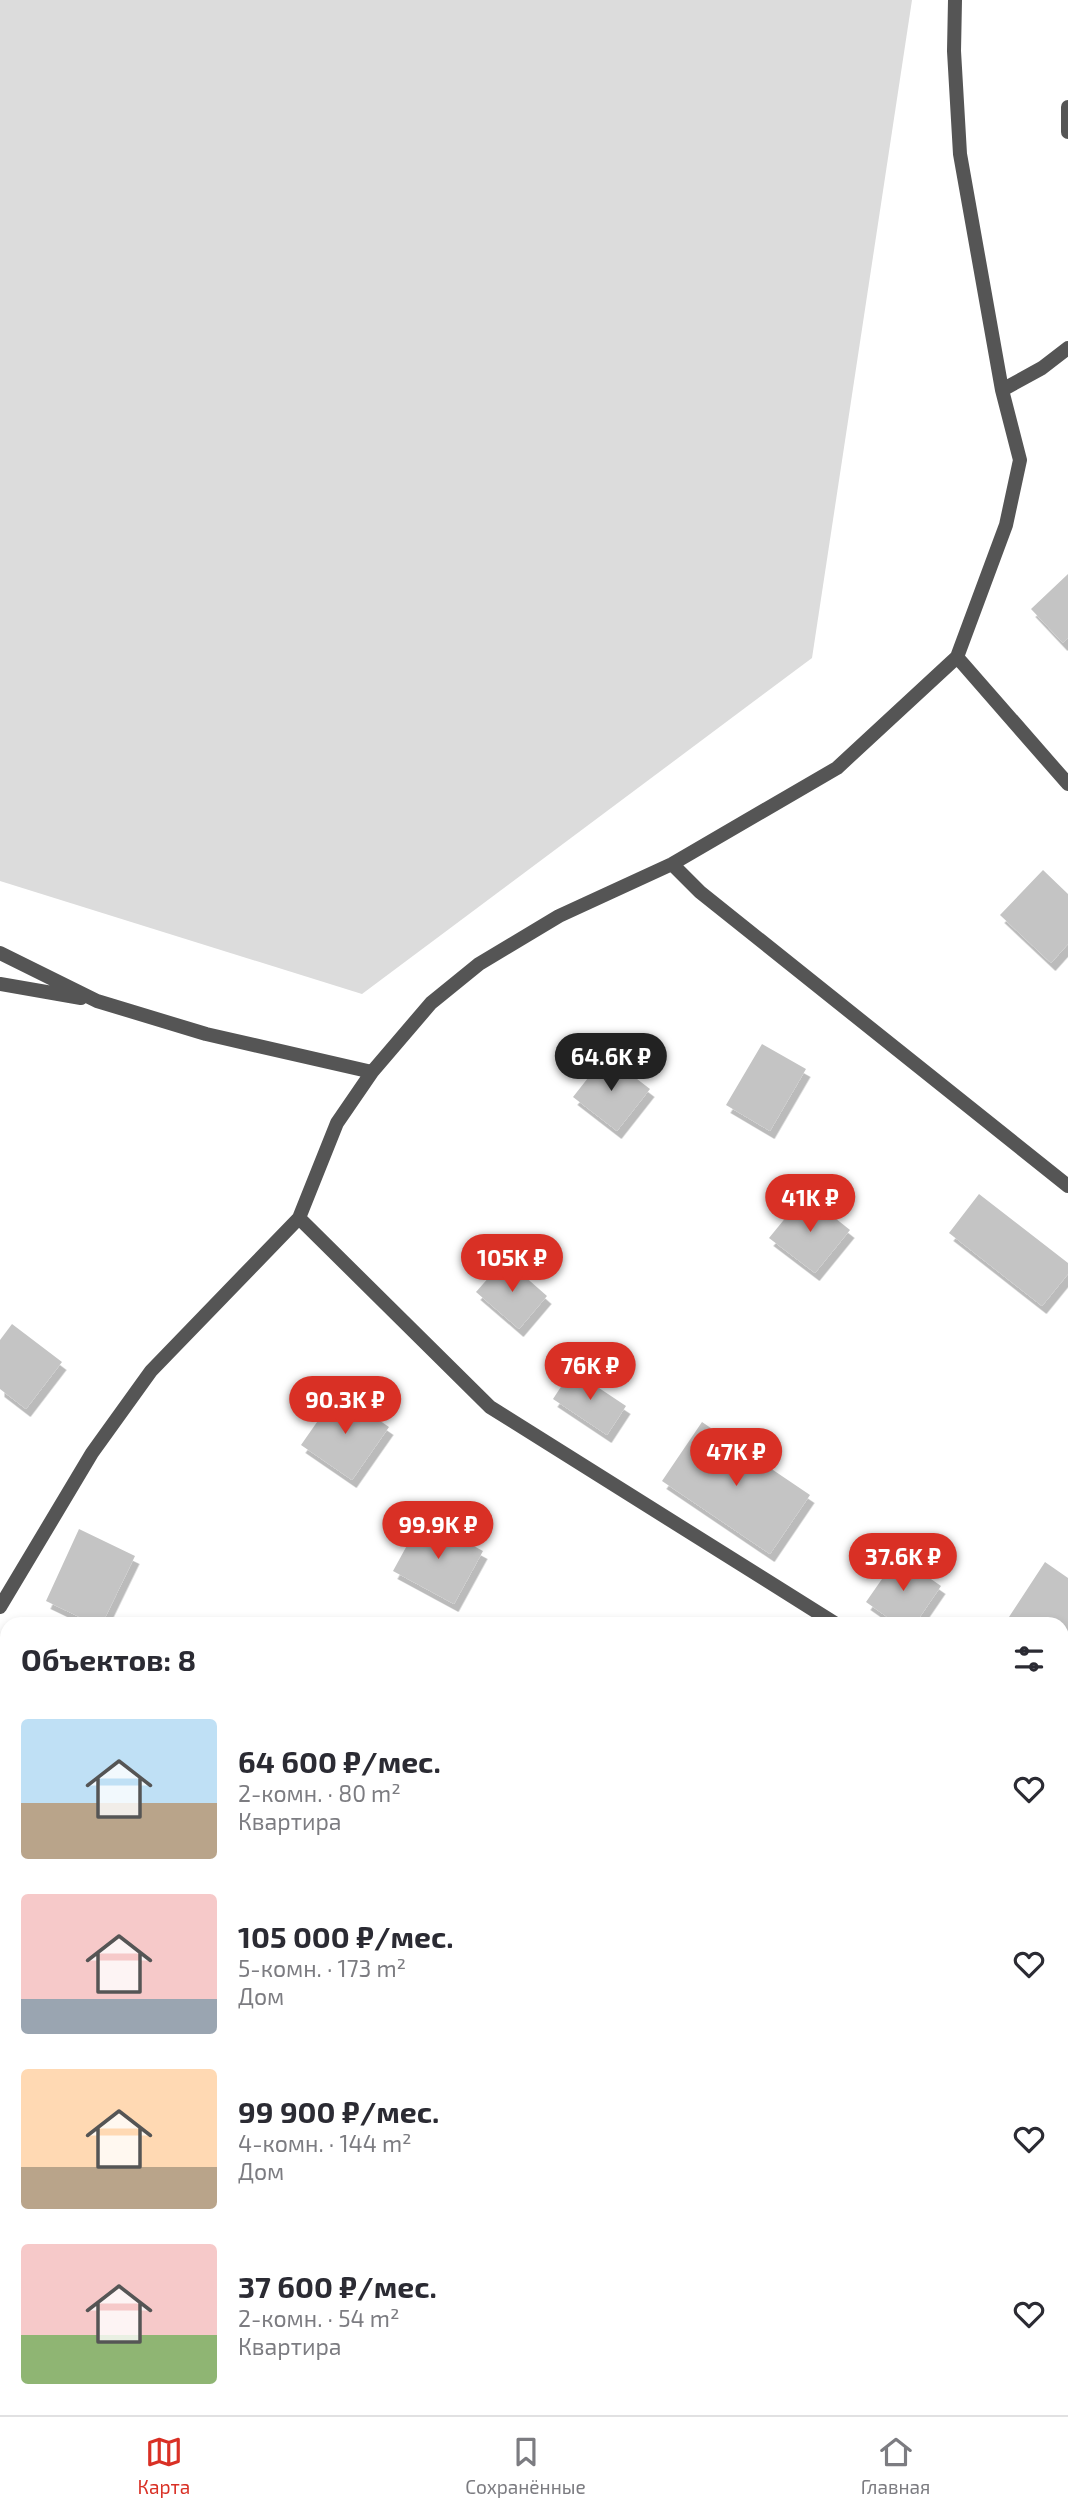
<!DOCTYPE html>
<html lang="ru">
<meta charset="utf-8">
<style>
body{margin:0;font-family:"Exo 2",sans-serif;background:#f7f7f7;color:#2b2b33;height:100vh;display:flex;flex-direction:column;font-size:26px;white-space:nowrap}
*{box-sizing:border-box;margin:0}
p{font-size:23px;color:#7c7c81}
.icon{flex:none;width:38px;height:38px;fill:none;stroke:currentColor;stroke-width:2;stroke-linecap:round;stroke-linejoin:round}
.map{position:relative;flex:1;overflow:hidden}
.details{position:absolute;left:0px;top:1617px;width:1069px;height:798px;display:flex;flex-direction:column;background:#fff;border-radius:21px 21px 0 0;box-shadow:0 4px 10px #0003}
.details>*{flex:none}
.price{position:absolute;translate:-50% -60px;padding:0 16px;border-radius:24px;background:#d93025;color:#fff;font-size:23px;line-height:46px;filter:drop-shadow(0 2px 4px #0008)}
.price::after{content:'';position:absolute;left:50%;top:42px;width:21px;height:16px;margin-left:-10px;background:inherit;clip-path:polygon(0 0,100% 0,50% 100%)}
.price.selected{background:#222;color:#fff}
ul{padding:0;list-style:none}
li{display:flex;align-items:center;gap:21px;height:175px;padding:0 21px}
li span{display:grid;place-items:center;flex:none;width:196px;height:140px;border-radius:7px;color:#555}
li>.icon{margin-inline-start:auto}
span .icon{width:84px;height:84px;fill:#fffc;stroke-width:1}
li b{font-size:30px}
h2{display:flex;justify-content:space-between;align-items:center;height:84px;padding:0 21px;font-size:30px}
.menu{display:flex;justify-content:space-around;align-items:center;height:98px;border-top:2px solid #e1e1e2;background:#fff;font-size:19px;color:#7c7c81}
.menu a{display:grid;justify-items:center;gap:4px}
.menu .selected{color:#d93025}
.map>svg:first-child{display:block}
.green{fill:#dcdcdc}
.building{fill:#c4c4c4;filter:url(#shadow)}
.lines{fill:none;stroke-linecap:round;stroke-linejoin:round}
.street{stroke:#555;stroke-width:14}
.secondary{stroke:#222;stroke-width:14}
</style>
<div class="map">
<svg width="1068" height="2415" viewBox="0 0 1068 2415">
<defs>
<filter id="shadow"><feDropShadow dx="4.5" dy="8" stdDeviation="0" flood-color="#0004"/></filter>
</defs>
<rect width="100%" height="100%" fill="#fff"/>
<path class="green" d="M0,0H912L812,658L362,994L0,881Z"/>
<path class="building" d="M1068,574V638L1063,643L1031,609Z
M1043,870L1068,894V944L1051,963L1000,915Z
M762,1044L806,1069L770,1131L726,1105Z
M606,1055L650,1089L617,1131L573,1097Z
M805,1194L850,1230L815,1273L769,1238Z
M979,1194L1068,1263V1274L1042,1306L949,1233Z
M505,1259L547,1296L519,1329L476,1292Z
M12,1324L62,1362L26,1409L0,1389V1340Z
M572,1370L626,1406L607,1435L553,1399Z
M338,1392L389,1427L352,1480L301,1445Z
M702,1422L810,1495L770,1554L662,1481Z
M422,1518L483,1551L454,1604L393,1571Z
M79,1529L135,1556L102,1624H94L46,1601Z
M898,1556L941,1586L915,1624H897L866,1602Z
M1045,1562L1068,1578V1634L1062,1643V1624H1013L1007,1620Z
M1068,1712V1756L1062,1752V1720Z
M0,1905L7,1909V1985L0,1981Z
M1062,1922L1068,1925V1989L1062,1985Z
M1062,2249L1068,2252V2352L1062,2363Z
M7,2341V2382L0,2377V2351Z
M256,2408H380L383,2410L380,2415H251Z"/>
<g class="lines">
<path class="street" d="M1068,107V132
M1002,390L1042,368L1068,348
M957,657L1068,784
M672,864L700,892L1068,1186
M0,953L97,1001L206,1034L372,1072
M0,984L81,998
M299,1218L490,1407L836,1624
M0,1607L92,1453L151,1371L299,1218L337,1123L372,1072L431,1003L479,964L559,916L672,864L837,768L957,657L1006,525L1020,460L1002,390L960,154L954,51L955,0
M1062,1820L1068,1828
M1062,2154L1068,2146
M0,2172L7,2161
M519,2415L523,2408"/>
<path class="secondary" d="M0,1714L7,1718
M1062,1843H1068"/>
</g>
</svg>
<b class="price selected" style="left:611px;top:1093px">64.6K ₽</b>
<b class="price" style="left:810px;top:1234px">41K ₽</b>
<b class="price" style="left:512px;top:1294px">105K ₽</b>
<b class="price" style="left:590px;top:1402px">76K ₽</b>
<b class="price" style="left:345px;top:1436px">90.3K ₽</b>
<b class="price" style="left:736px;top:1488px">47K ₽</b>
<b class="price" style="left:438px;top:1561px">99.9K ₽</b>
<b class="price" style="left:903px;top:1593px">37.6K ₽</b>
<section class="details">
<h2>Объектов: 8<svg class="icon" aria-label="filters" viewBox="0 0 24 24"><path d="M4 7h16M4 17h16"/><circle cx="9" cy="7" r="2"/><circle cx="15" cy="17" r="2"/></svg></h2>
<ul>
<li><span style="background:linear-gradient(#bfe0f5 60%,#b9a48a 0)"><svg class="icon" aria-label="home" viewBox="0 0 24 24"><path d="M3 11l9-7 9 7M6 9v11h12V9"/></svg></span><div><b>64 600 ₽/мес.</b><p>2-комн. · 80 m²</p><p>Квартира</p></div><svg class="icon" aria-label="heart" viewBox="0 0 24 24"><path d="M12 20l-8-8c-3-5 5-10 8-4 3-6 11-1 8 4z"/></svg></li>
<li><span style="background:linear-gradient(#f6c9c9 75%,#9aa5b1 0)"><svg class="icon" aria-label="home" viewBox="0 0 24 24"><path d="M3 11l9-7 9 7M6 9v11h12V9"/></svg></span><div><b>105 000 ₽/мес.</b><p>5-комн. · 173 m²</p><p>Дом</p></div><svg class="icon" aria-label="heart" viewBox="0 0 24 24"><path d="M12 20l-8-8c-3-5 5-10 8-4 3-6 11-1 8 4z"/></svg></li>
<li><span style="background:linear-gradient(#ffd9b3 70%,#b9a48a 0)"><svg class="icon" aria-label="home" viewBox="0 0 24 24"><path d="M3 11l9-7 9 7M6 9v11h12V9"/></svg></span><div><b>99 900 ₽/мес.</b><p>4-комн. · 144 m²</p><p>Дом</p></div><svg class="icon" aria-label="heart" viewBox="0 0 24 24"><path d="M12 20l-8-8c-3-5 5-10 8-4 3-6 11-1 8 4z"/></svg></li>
<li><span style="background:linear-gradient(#f6c9c9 65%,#8fb573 0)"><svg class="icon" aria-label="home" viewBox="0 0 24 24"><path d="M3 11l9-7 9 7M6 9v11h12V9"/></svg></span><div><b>37 600 ₽/мес.</b><p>2-комн. · 54 m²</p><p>Квартира</p></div><svg class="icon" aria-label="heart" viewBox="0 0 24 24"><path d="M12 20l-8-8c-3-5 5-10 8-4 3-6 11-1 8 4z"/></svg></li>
</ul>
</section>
</div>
<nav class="menu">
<a class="selected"><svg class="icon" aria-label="map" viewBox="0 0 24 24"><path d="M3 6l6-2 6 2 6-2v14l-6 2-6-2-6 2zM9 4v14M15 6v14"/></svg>Карта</a>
<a><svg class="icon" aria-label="saved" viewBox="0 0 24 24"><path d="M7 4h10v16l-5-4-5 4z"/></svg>Сохранённые</a>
<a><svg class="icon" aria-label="home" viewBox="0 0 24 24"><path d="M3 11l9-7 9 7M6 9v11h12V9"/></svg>Главная</a>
</nav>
